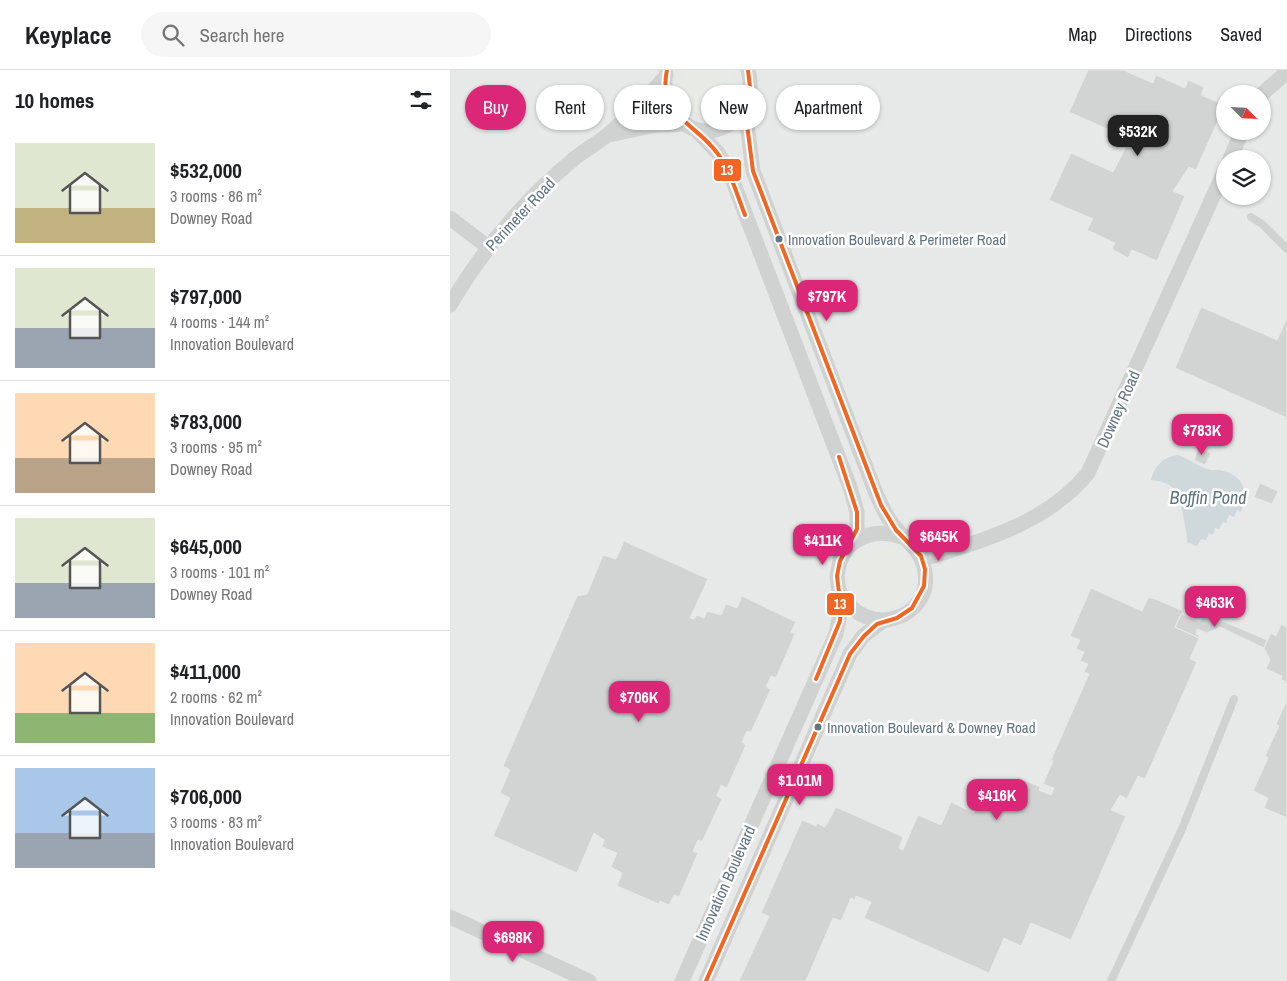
<!DOCTYPE html>
<meta charset="utf-8">
<style>
body{margin:0;font-family:"Archivo Narrow",sans-serif;background:#f6f6f6;color:#202124;height:100vh;display:flex;flex-direction:column;font-size:19px;white-space:nowrap}
*{box-sizing:border-box;margin:0}
p{font-size:16px;color:#757577}
.icon{flex:none;width:28px;height:28px;fill:none;stroke:currentColor;stroke-width:2;stroke-linecap:round;stroke-linejoin:round}
.map{position:relative;flex:1;overflow:hidden}
.side{display:flex;flex-direction:column;background:#fff;width:450px}
.side>*{flex:none}
.top-card{position:absolute;left:15px;top:15px;width:475px;height:45px;display:flex;gap:10px}
.needle{width:32px;rotate:114deg}
.fabs{position:absolute;left:766px;top:15px;display:grid;gap:10px}
.fabs a{display:grid;place-items:center;width:55px;height:55px;border-radius:50%;background:#fff;box-shadow:0 1px 4px #0004;font-size:25px}
.price{position:absolute;translate:-50% -42px;padding:0 11px;border-radius:10px;background:#db2777;color:#fff;font-size:16px;line-height:32px;filter:drop-shadow(0 1px 2px #0008)}
.price::after{content:'';position:absolute;left:50%;top:30px;width:15px;height:11px;margin-left:-8px;background:inherit;clip-path:polygon(0 0,100% 0,50% 100%)}
.price.current{background:#222;color:#fff}
ul{padding:0;list-style:none}
li{display:flex;align-items:center;gap:15px;height:125px;padding:0 15px}
li+li{border-top:1px solid #e0e0e0}
li span{display:grid;place-items:center;flex:none;width:140px;height:100px;border-radius:0px;color:#555}
li>.icon{margin-inline-start:auto}
span .icon{width:60px;height:60px;fill:#fffc;stroke-width:1}
li b{font-size:21px}
h2{display:flex;justify-content:space-between;align-items:center;height:60px;padding:0 15px;font-size:21px}
.tag{padding:0 18px;border-radius:22px;background:#fff;box-shadow:0 1px 4px #0004;font-size:18px;line-height:45px}
.tag.current{background:#db2777;color:#fff}
header{display:flex;align-items:center;gap:30px;box-sizing:border-box;height:70px;padding:0 25px;background:#fff;border-bottom:1px solid #e0e0e0}
header strong{font-size:24px}
nav{display:flex;gap:28px;margin-inline-start:auto;font-size:18px}
.search{width:350px;height:45px;background:#f6f6f6;display:flex;align-items:center;gap:12px;box-sizing:border-box;padding:0 18px;border-radius:28px;color:#757577;font-size:19px}
main{display:flex;flex:1;min-height:0}
.map>svg:first-child{display:block}
.built{fill:#e7e8e8;fill-rule:evenodd}
.green{fill:#e8ebe5}
.water{fill:#cfd8da}
.building{fill:#d2d3d3;stroke:#e8e8e6}
.lines{fill:none;stroke-linecap:round;stroke-linejoin:round}
.lane{stroke:#d0d2d2;stroke-width:8}
.street{stroke:#d0d2d2;stroke-width:15}
.bus-1-casing{stroke:#fff;stroke-width:8}
.bus-1{stroke:#f26522;stroke-width:4}
.bus-dot{fill:#627583;stroke:#fff;stroke-width:2}
.labels{text-anchor:middle;dominant-baseline:central;stroke-width:5;stroke-linejoin:round;paint-order:stroke}
.bus-label{font-size:15px;fill:#627583;stroke:#fff;text-anchor:start}
.street-label{font-size:16px;fill:#627583;stroke:#fff}
.water-label{font-size:18px;font-style:italic;fill:#5d757d;stroke:#fff}
.line-badge{stroke:#fff;stroke-width:2}
.badge-label{font-size:14px;text-anchor:middle;font-weight:bold;fill:#fff}
</style>
<header>
<strong>Keyplace</strong>
<div class="search"><svg class="icon" aria-label="search" viewBox="0 0 24 24"><circle cx="10" cy="10" r="6"/><path d="M15 15l6 6"/></svg>Search here</div>
<nav><a>Map</a><a>Directions</a><a>Saved</a></nav>
</header>
<main>
<section class="side">
<h2>10 homes<svg class="icon" aria-label="filters" viewBox="0 0 24 24"><path d="M4 7h16M4 17h16"/><circle cx="9" cy="7" r="2"/><circle cx="15" cy="17" r="2"/></svg></h2>
<ul>
<li><span style="background:linear-gradient(#dfe7d0 65%,#c2b280 0)"><svg class="icon" aria-label="home" viewBox="0 0 24 24"><path d="M3 11l9-7 9 7M6 9v11h12V9"/></svg></span><div><b>$532,000</b><p>3 rooms · 86 m²</p><p>Downey Road</p></div></li>
<li><span style="background:linear-gradient(#dfe7d0 60%,#9aa5b1 0)"><svg class="icon" aria-label="home" viewBox="0 0 24 24"><path d="M3 11l9-7 9 7M6 9v11h12V9"/></svg></span><div><b>$797,000</b><p>4 rooms · 144 m²</p><p>Innovation Boulevard</p></div></li>
<li><span style="background:linear-gradient(#ffd9b3 65%,#b9a48a 0)"><svg class="icon" aria-label="home" viewBox="0 0 24 24"><path d="M3 11l9-7 9 7M6 9v11h12V9"/></svg></span><div><b>$783,000</b><p>3 rooms · 95 m²</p><p>Downey Road</p></div></li>
<li><span style="background:linear-gradient(#dfe7d0 65%,#9aa5b1 0)"><svg class="icon" aria-label="home" viewBox="0 0 24 24"><path d="M3 11l9-7 9 7M6 9v11h12V9"/></svg></span><div><b>$645,000</b><p>3 rooms · 101 m²</p><p>Downey Road</p></div></li>
<li><span style="background:linear-gradient(#ffd9b3 70%,#8fb573 0)"><svg class="icon" aria-label="home" viewBox="0 0 24 24"><path d="M3 11l9-7 9 7M6 9v11h12V9"/></svg></span><div><b>$411,000</b><p>2 rooms · 62 m²</p><p>Innovation Boulevard</p></div></li>
<li><span style="background:linear-gradient(#a9c7e8 65%,#9aa5b1 0)"><svg class="icon" aria-label="home" viewBox="0 0 24 24"><path d="M3 11l9-7 9 7M6 9v11h12V9"/></svg></span><div><b>$706,000</b><p>3 rooms · 83 m²</p><p>Innovation Boulevard</p></div></li>
</ul>
</section>
<div class="map">
<svg width="837" height="911" viewBox="0 0 837 911">
<rect width="100%" height="100%" fill="#f8f8f7"/>
<path class="built" d="M0,0H837V911H0ZM775,24H812V61H775ZM775,89H812V126H775Z"/>
<path class="green" d="M235,0H281C304,39 244,64 231,26C228,17 230,8 235,0Z
M398 507a33 33 0 1 1 66 0a33 33 0 1 1-66 0Z"/>
<path class="water" d="M728,385C739,389 750,398 761,400C765,400 769,399 773,401C795,406 798,424 791,442L787,440L784,447L779,445L776,453L773,452L769,459L765,458L763,465L759,463L756,470L751,469L747,476L737,472C737,461 734,451 732,440C729,420 722,412 701,410C705,395 713,387 728,385Z"/>
<path class="building" d="M638,0H673L703,13L706,5L735,18L738,10L754,17L751,25L775,35L746,100L739,97L723,121L735,126L707,191L682,180L678,188L662,179L665,173L637,160L643,149L599,130L621,83L663,102L680,69L619,42Z
M751,237L827,270L837,248V348L725,298Z
M749,378L761,383L755,395L744,390Z
M810,413L828,421L822,434L804,427Z
M174,471L258,509L240,548L244,549L247,545L254,548L257,541L271,545L276,534L287,538L292,526L346,552L341,562L345,564L326,608L321,606L316,617L321,619L301,662L297,661L292,672L296,675L277,718L271,715L267,726L272,729L252,772L248,770L243,781L248,783L229,827L224,825L219,835L210,831L209,834L167,816L172,803L161,797L167,783L152,777L154,770L144,763L127,803L43,766L60,728L50,723L60,700L53,696L127,526L137,524L153,485L166,489Z
M641,518L692,541L698,528H703L733,541L725,557L749,568L740,589L747,592L695,709L688,706L677,729L670,725L661,740L676,746L621,870L581,853L571,876L554,868L539,903L414,848L421,832L406,826L405,830L401,828L391,851L383,848L356,911H289L319,846L311,843L352,750L366,756L367,753L375,757L386,737L453,767L449,778L453,780L468,745L491,755L501,732L524,743L534,719L558,730L568,707L590,717L589,720L601,725L604,718L593,714L603,691L601,690L639,604L634,602L638,594L630,591L634,582L626,579L630,570L620,566Z
M754,543L817,570L814,578L770,557L757,563L747,559L746,564L750,566L749,568L725,557L731,544L750,552Z
M831,554L837,557V612L831,610L832,606L816,599L820,590L814,578L821,563L826,566Z
M837,630V748L814,738L818,728L803,721L818,688L815,686L829,656L826,654Z"/>
<g class="lines">
<path class="lane" d="M801,147L812,154L837,179
M661,911L732,759L784,629"/>
<path class="street" d="M216,4C213,12 216,22 218,30C236,86 314,60 298,0
M812,24L837,2
M295,39L303,101L425,421C430,432 434,443 441,452C454,470 472,479 475,502C483,548 416,572 390,522
M159,65L206,55L236,54
M780,89L792,61
M0,148L38,177
M0,235C33,179 75,129 125,88C135,80 146,74 156,66C178,48 197,29 215,7
M398,477C416,462 431,460 452,467
M473,489C534,470 596,454 638,403L775,100
M0,847L139,911
M232,911L386,564L391,539L387,506L390,491L407,459V442L400,417L279,101L268,83L245,59
M256,911L400,584L413,566L433,551"/>
<defs>
<path id="bus-1" d="M217,0C207,46 246,53 268,84C281,102 287,125 295,145
M366,609L390,551L391,539L387,506L390,491L407,459V442L389,387
M256,911L400,584L414,566L427,554L447,548L462,538L474,516L475,499L471,486L446,460L431,435L303,101L295,39L301,26L298,0"/>
</defs>
<use href="#bus-1" class="bus-1-casing"/>
<use href="#bus-1" class="bus-1"/>
</g>
<g class="bus-dot">
<circle cx="329" cy="169" r="4.5"/>
<circle cx="368" cy="657" r="4.5"/>
</g>
<g class="labels">
<g class="bus-label">
<text x="338" y="169">Innovation Boulevard &amp; Perimeter Road</text>
<text x="377" y="657">Innovation Boulevard &amp; Downey Road</text>
</g>
<g class="street-label">
<text transform="translate(70 144) rotate(-47)">Perimeter Road</text>
<text transform="translate(668 339) rotate(-66)">Downey Road</text>
<text transform="translate(275 813) rotate(-66)">Innovation Boulevard</text>
</g>
<g class="water-label">
<text x="758" y="427">Boffin Pond</text>
</g>
</g>
<g class="line-badge">
<rect x="263" y="88" width="29" height="24" rx="5" fill="#f26522"/>
<rect x="376" y="522" width="29" height="24" rx="5" fill="#f26522"/>
</g>
<g class="badge-label">
<text x="277" y="105">13</text>
<text x="390" y="539">13</text>
</g>
</svg>
<div class="fabs">
<a><svg class="needle" viewBox="-14 -14 28 28"><path d="M0-13l5 13h-10z" fill="#e53935"/><path d="M0 13l5-13h-10z" fill="#757577"/></svg></a>
<a><svg class="icon" aria-label="layers" viewBox="0 0 24 24"><path d="M12 4l9 5-9 5-9-5zM3 14l9 5 9-5"/></svg></a>
</div>
<b class="price current" style="left:688px;top:87px">$532K</b>
<b class="price" style="left:377px;top:252px">$797K</b>
<b class="price" style="left:752px;top:386px">$783K</b>
<b class="price" style="left:489px;top:492px">$645K</b>
<b class="price" style="left:373px;top:496px">$411K</b>
<b class="price" style="left:765px;top:558px">$463K</b>
<b class="price" style="left:189px;top:653px">$706K</b>
<b class="price" style="left:350px;top:736px">$1.01M</b>
<b class="price" style="left:547px;top:751px">$416K</b>
<b class="price" style="left:63px;top:893px">$698K</b>
<div class="top-card">
<a class="tag current">Buy</a>
<a class="tag">Rent</a>
<a class="tag">Filters</a>
<a class="tag">New</a>
<a class="tag">Apartment</a>
</div>
</div>
</main>
